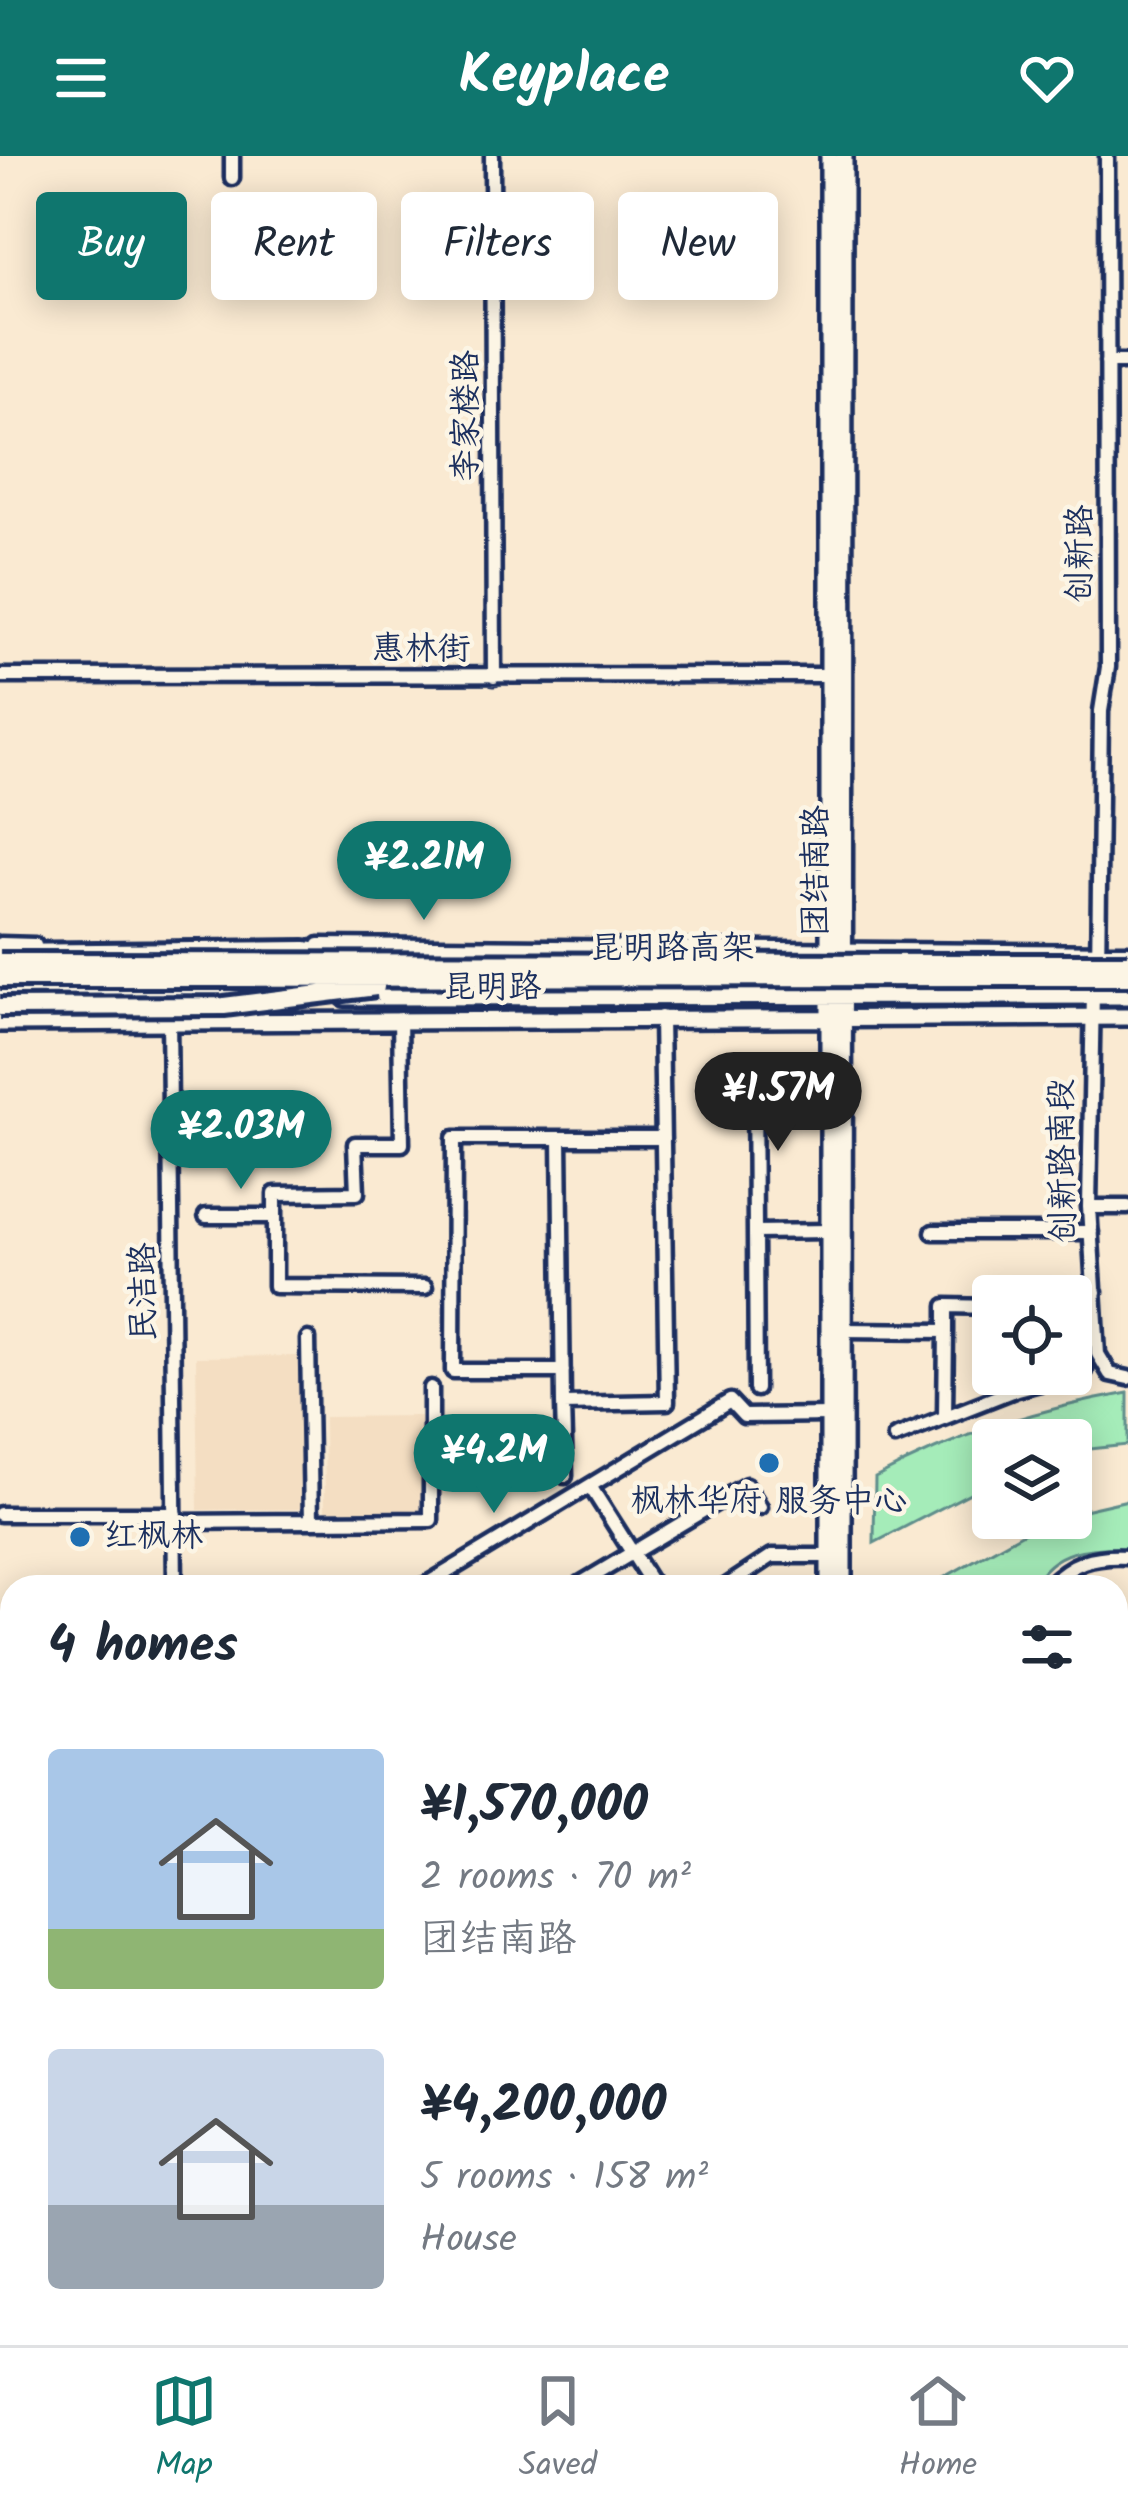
<!DOCTYPE html>
<meta charset="utf-8">
<style>
body{margin:0;font-family:Kalam,"LXGW WenKai TC",sans-serif;background:#f2f2f3;color:#1f2937;height:100vh;display:flex;flex-direction:column;font-size:45px;white-space:nowrap}
*{box-sizing:border-box;margin:0}
p{font-size:39px;color:#747a83}
.icon{flex:none;width:66px;height:66px;fill:none;stroke:currentColor;stroke-width:2;stroke-linecap:round;stroke-linejoin:round}
.map{position:relative;flex:1;overflow:hidden}
.panel{position:absolute;left:0px;top:1419px;width:1128px;height:771px;display:flex;flex-direction:column;background:#fff;border-radius:36px 36px 0 0;box-shadow:0 6px 30px #0003}
.panel>*{flex:none}
.top-card{position:absolute;left:36px;top:36px;width:1056px;height:108px;display:flex;gap:24px}
.fabs{position:absolute;left:972px;top:1119px;display:grid;gap:24px}
.fabs a{display:grid;place-items:center;width:120px;height:120px;border-radius:12px;background:#fff;box-shadow:0 6px 30px #0003;font-size:60px}
.price{position:absolute;translate:-50% -102px;padding:0 27px;border-radius:42px;background:#0f766e;color:#fff;font-size:39px;line-height:78px;filter:drop-shadow(0 3px 6px #0008)}
.price::after{content:'';position:absolute;left:50%;top:72px;width:36px;height:27px;margin-left:-18px;background:inherit;clip-path:polygon(0 0,100% 0,50% 100%)}
.price.active{background:#222;color:#fff}
ul{padding:0;list-style:none}
li{display:flex;align-items:center;gap:36px;height:300px;padding:0 48px}
li span{display:grid;place-items:center;flex:none;width:336px;height:240px;border-radius:12px;color:#555}
li>.icon{margin-inline-start:auto}
span .icon{width:144px;height:144px;fill:#fffc;stroke-width:1}
li b{font-size:51px}
h2{display:flex;justify-content:space-between;align-items:center;height:144px;padding:0 48px;font-size:51px}
.chip{padding:0 42px;border-radius:12px;background:#fff;box-shadow:0 6px 30px #0003;font-size:42px;line-height:108px}
.chip.active{background:#0f766e;color:#fff}
header{display:flex;justify-content:space-between;align-items:center;height:156px;padding:0 48px;background:#0f766e;color:#fff;font-size:54px;font-weight:700}
.dock{display:flex;justify-content:space-around;align-items:center;height:168px;border-top:3px solid #e0e1e3;background:#fff;font-size:33px;color:#747a83}
.dock a{display:grid;justify-items:center;gap:6px}
.dock .active{color:#0f766e}
.map>svg:first-child{display:block}
.built{fill:#f4dec2}
.green{fill:#a5ecb9;stroke:#608e8c;stroke-width:3}
.lines{fill:none;stroke-linecap:round;stroke-linejoin:round}
.minor-casing{stroke:#1b2f5e;stroke-width:21}
.major-casing{stroke:#1b2f5e;stroke-width:24}
.highway-casing{stroke:#1b2f5e;stroke-width:26}
.minor{stroke:#fcf5e5;stroke-width:12}
.major{stroke:#fcf5e5;stroke-width:15}
.highway{stroke:#fcf5e5;stroke-width:16}
.highway-bridge-casing{stroke:#1b2f5e;stroke-width:26;stroke-linecap:butt}
.highway-bridge{stroke:#fcf5e5;stroke-width:16}
.poi-dot{fill:#1f6fb2;stroke:#fcf5e5;stroke-width:4.5}
.labels{text-anchor:middle;dominant-baseline:central;stroke-width:9;stroke-linejoin:round;paint-order:stroke}
.street-label{font-size:33px;fill:#1b2f5e;stroke:#fcf5e5}
.poi-label{font-size:33px;fill:#1b2f5e;stroke:#fcf5e5}
</style>
<header><svg class="icon" aria-label="menu" viewBox="0 0 24 24"><path d="M4 6h16M4 12h16M4 18h16"/></svg>Keyplace<svg class="icon" aria-label="heart" viewBox="0 0 24 24"><path d="M12 20l-8-8c-3-5 5-10 8-4 3-6 11-1 8 4z"/></svg></header>
<div class="map">
<svg width="1128" height="2189" viewBox="0 0 1128 2189">
<rect width="100%" height="100%" fill="#faead2"/>
<filter id="ink" filterUnits="userSpaceOnUse"><feTurbulence type="fractalNoise" baseFrequency=".00833" numOctaves="2"/><feDisplacementMap in="SourceGraphic" scale="24" xChannelSelector="R" yChannelSelector="G"/><feConvolveMatrix kernelMatrix="1 2 1 2 8 2 1 2 1" color-interpolation-filters="sRGB"/></filter>
<g filter="url(#ink)">
<path class="built" d="M301,1200L303,1353L198,1354L196,1201Z
M421,1260L422,1355L325,1356L324,1261Z"/>
<path class="green" d="M1128,1237V1289L1071,1295V1284H993V1325L874,1387L875,1322C956,1278 1038,1253 1128,1237Z
M1128,1344V1392C1090,1391 1051,1392 1033,1431H927L1050,1362H1071V1357Z"/>
<g class="lines">
<defs>
<path id="minor" d="M492,0L494,521
M232,22V0
M1107,206H1128
M0,520L833,519
M0,788L35,789
M319,789L1128,796
M1098,815L1101,555L1108,511L1107,0
M1093,835L1089,1051L1098,1198L1110,1218L1128,1222
M169,860L175,1431
M661,861L667,1246L563,1248L560,982H663
M400,863L402,988H355L357,1037L275,1038V1130L425,1131
M754,920L755,1076
M560,982H454L453,1215H563
M1089,1051H1128
M206,1060H275
M933,1076H1091
M1018,1140L1095,1136
M843,1174L946,1175V1150L993,1151
M756,1233L755,1076L829,1075
M563,1248L565,1320
M945,1259L946,1175
M895,1281L1017,1233L1085,1215
M590,1330L654,1431
M0,1358H175
M311,1365L431,1364V1232
M174,1366L311,1365L308,1183
M422,1431L730,1245L744,1260L830,1259
M575,1431L746,1329L760,1351
M725,1431L772,1400H829
M1047,1431C1072,1406 1093,1399 1128,1401
M0,2151L12,2136
M417,2189V2178
M814,2189V2178
M860,2189V2178"/>
<path id="major" d="M829,0V1431
M0,840L249,841
M345,841L1128,840
M0,867L1128,861
M843,1431L844,0
M0,1954H12
M1116,1959H1128
M1116,1972H1128
M0,1975H12
M829,2178V2189
M846,2189V2178"/>
<path id="highway" d="M0,797L305,794L351,801"/>
</defs>
<use href="#minor" class="minor-casing"/>
<use href="#major" class="major-casing"/>
<use href="#highway" class="highway-casing"/>
<use href="#minor" class="minor"/>
<use href="#major" class="major"/>
<use href="#highway" class="highway"/>
<defs>
<path id="highway-bridge" d="M0,806L1128,807
M0,822L1128,821
M0,851L224,850L376,831"/>
</defs>
<use href="#highway-bridge" class="highway-bridge-casing"/>
<use href="#highway-bridge" class="highway-bridge"/>
</g>
</g>
<g class="poi-dot">
<circle cx="769" cy="1307" r="12"/>
<circle cx="80" cy="1381" r="12"/>
</g>
<g class="labels">
<g class="street-label">
<text transform="translate(467 260) rotate(-90)">李家楼路</text>
<text transform="translate(1081 398) rotate(-90)">创新路</text>
<text x="421" y="494">惠林街</text>
<text transform="translate(817 715) rotate(-90)">团结南路</text>
<text x="672" y="793">昆明路高架</text>
<text x="492" y="832">昆明路</text>
<text transform="translate(1064 1005) rotate(-91)">创新路南段</text>
<text transform="translate(145 1136) rotate(-91)">民洁路</text>
</g>
<g class="poi-label">
<text x="769" y="1346">枫林华府 服务中心</text>
<text x="104" y="1381" text-anchor="start">红枫林</text>
</g>
</g>
</svg>
<div class="fabs">
<a><svg class="icon" aria-label="locate" viewBox="0 0 24 24"><circle cx="12" cy="12" r="6"/><path d="M12 2v4M12 18v4M2 12h4M18 12h4"/></svg></a>
<a><svg class="icon" aria-label="layers" viewBox="0 0 24 24"><path d="M12 4l9 5-9 5-9-5zM3 14l9 5 9-5"/></svg></a>
</div>
<b class="price" style="left:424px;top:767px">¥2.21M</b>
<b class="price active" style="left:778px;top:998px">¥1.57M</b>
<b class="price" style="left:241px;top:1036px">¥2.03M</b>
<b class="price" style="left:494px;top:1360px">¥4.2M</b>
<div class="top-card">
<a class="chip active">Buy</a>
<a class="chip">Rent</a>
<a class="chip">Filters</a>
<a class="chip">New</a>
</div>
<section class="panel">
<h2>4 homes<svg class="icon" aria-label="filters" viewBox="0 0 24 24"><path d="M4 7h16M4 17h16"/><circle cx="9" cy="7" r="2"/><circle cx="15" cy="17" r="2"/></svg></h2>
<ul>
<li><span style="background:linear-gradient(#a9c7e8 75%,#8fb573 0)"><svg class="icon" aria-label="home" viewBox="0 0 24 24"><path d="M3 11l9-7 9 7M6 9v11h12V9"/></svg></span><div><b>¥1,570,000</b><p>2 rooms · 70 m²</p><p>团结南路</p></div></li>
<li><span style="background:linear-gradient(#c9d6e8 65%,#9aa5b1 0)"><svg class="icon" aria-label="home" viewBox="0 0 24 24"><path d="M3 11l9-7 9 7M6 9v11h12V9"/></svg></span><div><b>¥4,200,000</b><p>5 rooms · 158 m²</p><p>House</p></div></li>
</ul>
</section>
</div>
<nav class="dock">
<a class="active"><svg class="icon" aria-label="map" viewBox="0 0 24 24"><path d="M3 6l6-2 6 2 6-2v14l-6 2-6-2-6 2zM9 4v14M15 6v14"/></svg>Map</a>
<a><svg class="icon" aria-label="saved" viewBox="0 0 24 24"><path d="M7 4h10v16l-5-4-5 4z"/></svg>Saved</a>
<a><svg class="icon" aria-label="home" viewBox="0 0 24 24"><path d="M3 11l9-7 9 7M6 9v11h12V9"/></svg>Home</a>
</nav>
